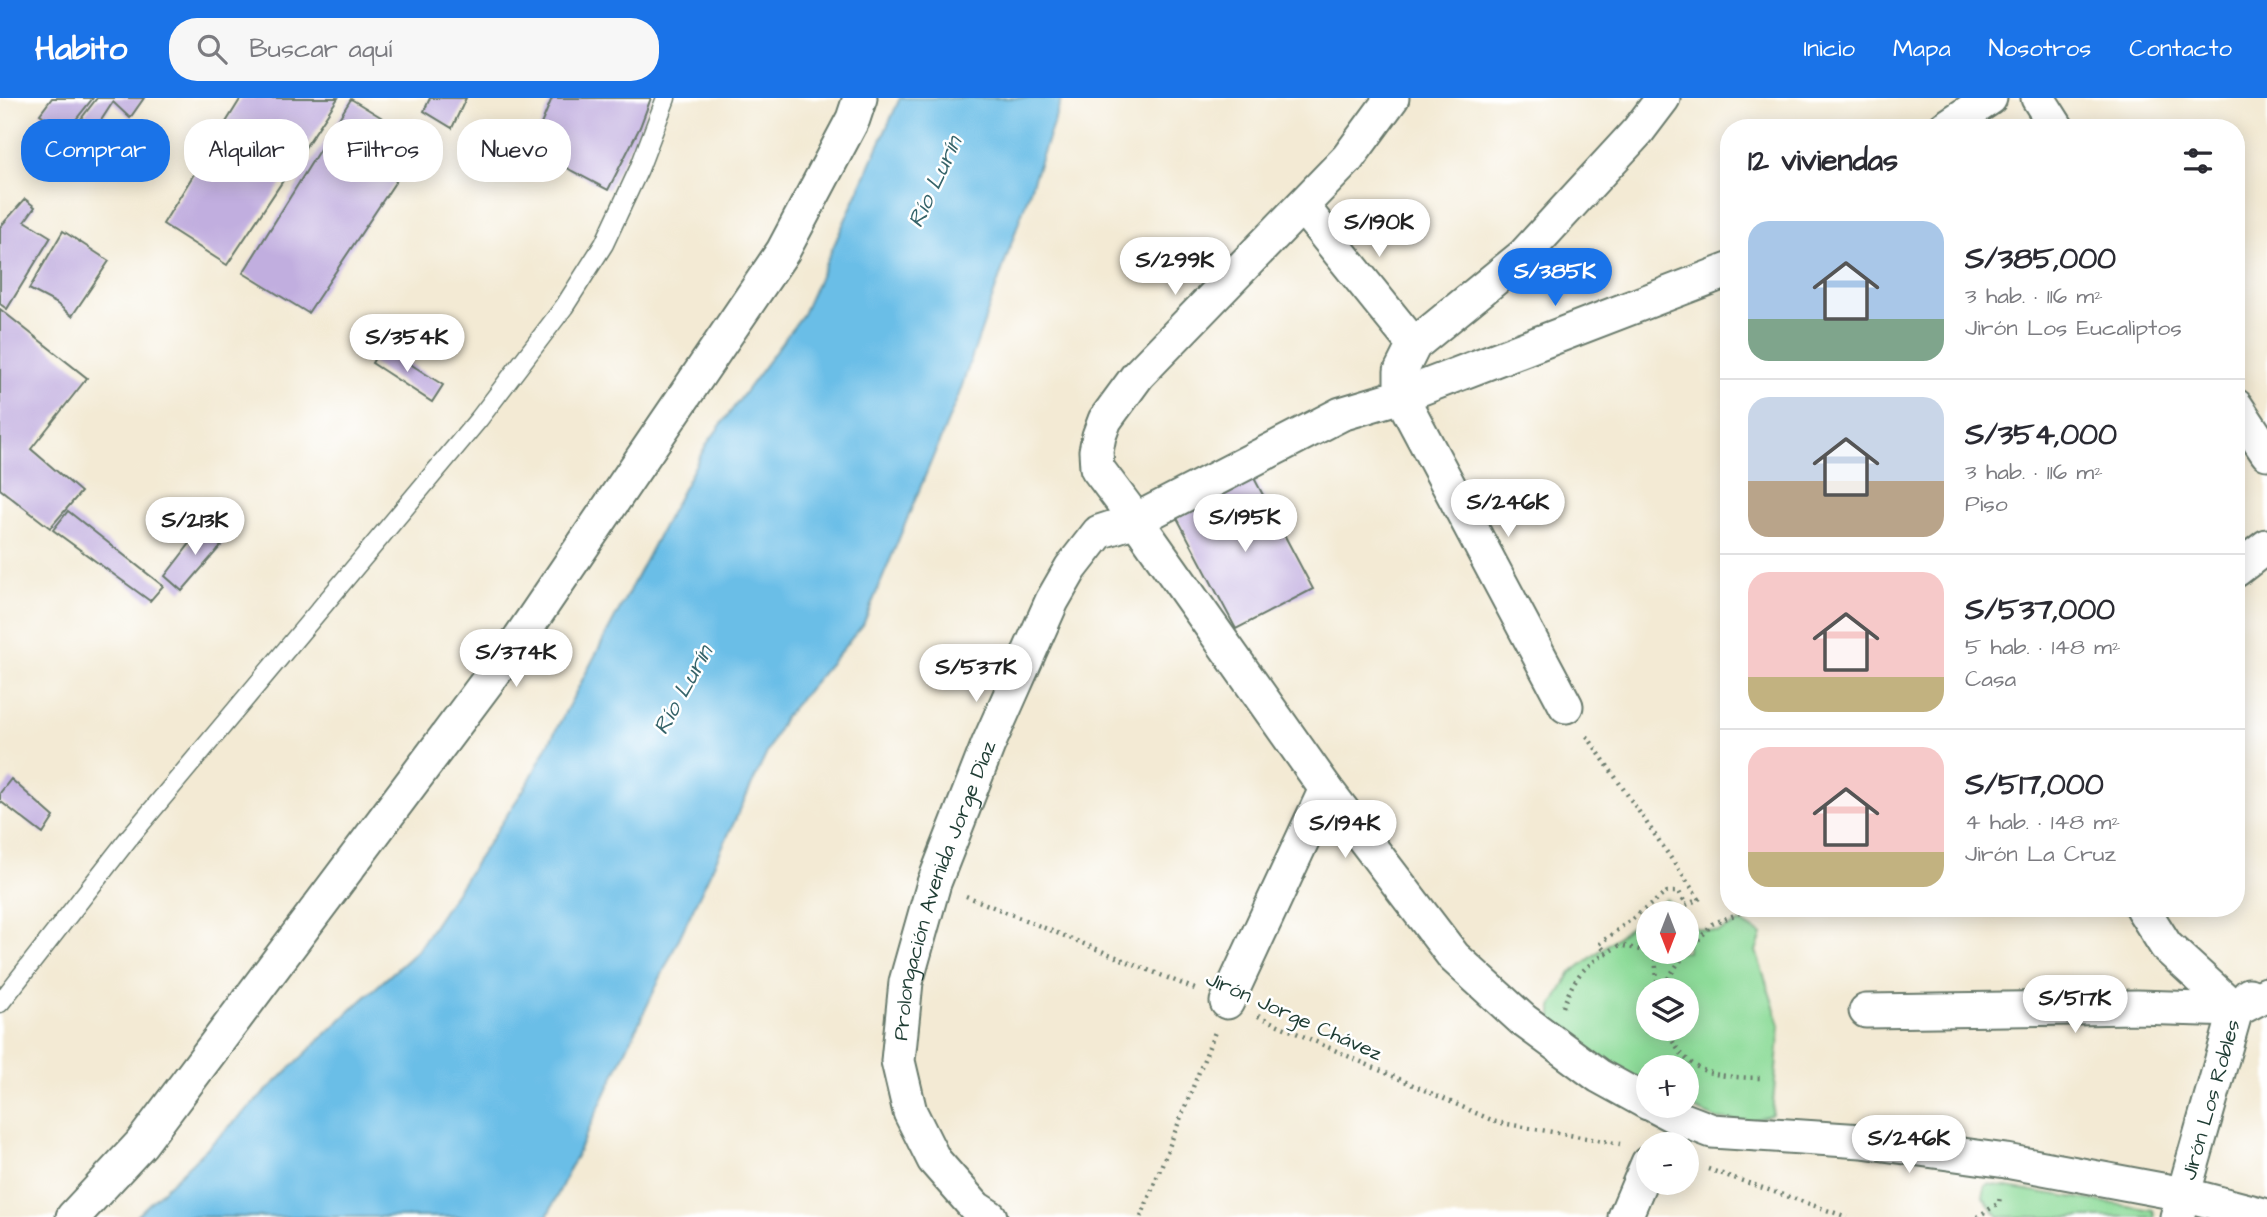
<!DOCTYPE html>
<html lang="es">
<meta charset="utf-8">
<style>
body{margin:0;font-family:"Architects Daughter",sans-serif;background:#f7f7f7;color:#2b2b33;height:100vh;display:flex;flex-direction:column;font-size:26px;white-space:nowrap}
*{box-sizing:border-box;margin:0}
p{font-size:23px;color:#7c7c81}
.icon{flex:none;width:38px;height:38px;fill:none;stroke:currentColor;stroke-width:2;stroke-linecap:round;stroke-linejoin:round}
.map{position:relative;flex:1;overflow:hidden}
.drawer{position:absolute;left:1720px;top:21px;width:525px;height:798px;display:flex;flex-direction:column;background:#fff;border-radius:28px;box-shadow:0 4px 18px #0003}
.drawer>*{flex:none}
.top-card{position:absolute;left:21px;top:21px;width:665px;height:63px;display:flex;gap:14px}
.needle{width:46px;rotate:180deg}
.controls{position:absolute;left:1636px;top:803px;display:grid;gap:14px}
.controls a{display:grid;place-items:center;width:63px;height:63px;border-radius:50%;background:#fff;box-shadow:0 4px 18px #0003;font-size:35px}
.price{position:absolute;translate:-50% -60px;padding:0 16px;border-radius:24px;background:#fff;color:#222;font-size:23px;line-height:46px;filter:drop-shadow(0 2px 4px #0008)}
.price::after{content:'';position:absolute;left:50%;top:42px;width:21px;height:16px;margin-left:-10px;background:inherit;clip-path:polygon(0 0,100% 0,50% 100%)}
.price.active{background:#1a73e8;color:#fff}
ul{padding:0;list-style:none}
li{display:flex;align-items:center;gap:21px;height:175px;padding:0 28px}
li+li{border-top:2px solid #e1e1e2}
li span{display:grid;place-items:center;flex:none;width:196px;height:140px;border-radius:21px;color:#555}
li>.icon{margin-inline-start:auto}
span .icon{width:84px;height:84px;fill:#fffc;stroke-width:1}
li b{font-size:30px}
h2{display:flex;justify-content:space-between;align-items:center;height:84px;padding:0 28px;font-size:30px}
.chip{padding:0 24px;border-radius:28px;background:#fff;box-shadow:0 4px 18px #0003;font-size:24px;line-height:63px}
.chip.active{background:#1a73e8;color:#fff}
header{display:flex;align-items:center;gap:42px;box-sizing:border-box;height:98px;padding:0 35px;background:#1a73e8;color:#fff}
header strong{font-size:33px}
nav{display:flex;gap:38px;margin-inline-start:auto;font-size:24px}
.search{width:490px;height:63px;background:#f7f7f7;display:flex;align-items:center;gap:18px;box-sizing:border-box;padding:0 24px;border-radius:28px;color:#7c7c81;font-size:26px}
.map>svg:first-child{display:block}
.green{fill:#8ddb99;stroke:#568c66;stroke-width:2;fill-rule:evenodd}
.water{fill:#6bbee7;stroke:#457e8e;stroke-width:2}
.building{fill:#c1aedf}
.lines{fill:none;stroke-linecap:round;stroke-linejoin:round}
.lane-casing{stroke:#697a6c;stroke-width:21}
.street-casing{stroke:#697a6c;stroke-width:37}
.path{stroke:#697a6c;stroke-width:4.5;stroke-dasharray:2 5;stroke-linecap:butt}
.lane{stroke:#fff;stroke-width:18}
.street{stroke:#fff;stroke-width:33}
.labels{text-anchor:middle;dominant-baseline:central;stroke-width:5;stroke-linejoin:round;paint-order:stroke}
.street-label{font-size:21px;fill:#1f3d34;stroke:#fff}
.water-label{font-size:23px;font-style:italic;fill:#36646a;stroke:#fff}
</style>
<header>
<strong>Habito</strong>
<div class="search"><svg class="icon" aria-label="search" viewBox="0 0 24 24"><circle cx="10" cy="10" r="6"/><path d="M15 15l6 6"/></svg>Buscar aquí</div>
<nav><a>Inicio</a><a>Mapa</a><a>Nosotros</a><a>Contacto</a></nav>
</header>
<div class="map">
<svg width="2267" height="1119" viewBox="0 0 2267 1119">
<rect width="100%" height="100%" fill="#fff"/>
<filter id="ink" filterUnits="userSpaceOnUse"><feTurbulence type="fractalNoise" baseFrequency=".0143" numOctaves="2"/><feDisplacementMap in="SourceGraphic" scale="14" xChannelSelector="R" yChannelSelector="G"/><feConvolveMatrix kernelMatrix="1 2 1 2 8 2 1 2 1" color-interpolation-filters="sRGB"/></filter>
<filter id="wash" filterUnits="userSpaceOnUse"><feTurbulence type="fractalNoise" baseFrequency=".00686" numOctaves="4" result="noise"/><feDisplacementMap in="SourceGraphic" scale="28" xChannelSelector="R" yChannelSelector="G"/><feGaussianBlur stdDeviation="1.57" result="paint"/><feColorMatrix in="noise" values="0 0 0 0 0 0 0 0 0 0 0 0 0 0 0 0 0 1.4 0 .05"/><feComposite in="paint" operator="in"/></filter>
<g filter="url(#wash)">
<rect width="100%" height="100%" fill="#f3ead4"/>
<path class="green" d="M1666,801L1683,815L1648,816V854H1687V820L1695,830L1718,834L1741,824L1762,837L1756,853L1780,927L1772,1016L1749,1024L1717,1021L1687,1008V970H1648V991L1556,932L1552,921V909L1570,876ZM1648,892H1687V931H1648Z
M1988,1086L2153,1112L2155,1117L2153,1119H1999L1983,1100L1985,1088Z"/>
<path class="water" d="M900,0H1062L958,299L863,527L783,621L547,1119H135L353,910L417,853L528,685L706,347L803,216Z"/>
<g id="blocks">
<path class="building" d="M52,0H93L66,34L40,16Z
M97,0H144L130,20L113,4L85,47L70,35Z
M241,0H338L227,167L163,126Z
M430,0H466L452,30L424,13Z
M552,0H651L640,29L608,92L572,73L532,48Z
M351,1L422,44L308,215L243,175Z
M25,101L35,109L25,123L51,139L7,211L0,206V129Z
M63,133L109,163L72,218L56,205L29,191Z
M0,211L87,280L31,351L81,394L50,430L0,391Z
M382,248L443,287L432,304L372,265Z
M1254,380L1313,491L1236,531L1177,420Z
M68,413L163,488L150,503L53,432Z
M205,426L226,442L182,493L165,478Z
M11,681L54,719L43,736L0,703V695Z"/>
</g>
</g>
<g filter="url(#ink)">
<use href="#blocks" fill-opacity="0" stroke="#697a6c" stroke-width="2"/>
<g class="lines">
<defs>
<path id="lane" d="M0,905L128,741L479,321L564,209L604,146L639,71L666,0"/>
<g id="street">
<path d="M1392,0L1348,60L1138,277L1105,322L1099,338L1096,353L1097,370L1136,422L1326,691L1454,859L1523,922L1599,978L1648,1005"/>
<path d="M2038,0L2057,30"/>
<path d="M1945,30L1990,0"/>
<path d="M1302,108L1414,247"/>
<path d="M2236,308L2267,355"/>
<path d="M2236,472L2267,448"/>
<path d="M1566,608L1401,298V273L1414,247L1524,157L1638,33L1663,0"/>
<path d="M2142,810L2166,848L2236,912"/>
<path d="M1227,904L1326,691"/>
<path d="M1866,913L2137,909L2236,912L2267,896"/>
<path d="M1655,1008L1676,1019L1712,1033L1862,1043L2006,1063L2183,1096L2267,1118"/>
<path d="M73,1119L141,1046L520,540L783,153L853,21L860,0"/>
<path id="s1" d="M990,1119L976,1110L934,1062L910,1014L898,963L906,884L934,785L988,647L1052,503L1071,470L1099,434L1136,422L1341,316L1401,298L1729,172"/>
<path d="M1625,1119L1648,1065"/>
<path id="s2" d="M2177,1119L2236,912L2249,897"/>
</g>
</defs>
<use href="#lane" class="lane-casing"/>
<use href="#street" class="street-casing"/>
<path class="path" d="M1587,638L1699,801L1686,807L1679,794H1667L1599,846L1607,855
M966,798L1195,891
M1660,892L1677,867L1712,826L1752,810
M1563,909C1577,871 1587,867 1620,847L1640,852L1655,859L1658,892
M1258,918L1496,1024L1620,1046
M1666,931C1688,977 1714,979 1761,980
M1708,1071L1847,1119
M1141,1119L1215,934
M1977,1119L1999,1105L2000,1098"/>
<use href="#lane" class="lane"/>
<use href="#street" class="street"/>
</g>
</g>
<g class="labels">
<g class="street-label">
<text stroke="none"><textPath href="#s1" startOffset="364">Prolongación Avenida Jorge Diaz</textPath></text>
<text transform="translate(1294 918) rotate(24)">Jirón Jorge Chávez</text>
<text stroke="none"><textPath href="#s2" startOffset="122">Jirón Los Robles</textPath></text>
</g>
<g class="water-label">
<text transform="translate(935 84) rotate(-65)">Río Lurín</text>
<text transform="translate(683 592) rotate(-61)">Río Lurín</text>
</g>
</g>
</svg>
<div class="controls">
<a><svg class="needle" viewBox="-14 -14 28 28"><path d="M0-13l5 13h-10z" fill="#e53935"/><path d="M0 13l5-13h-10z" fill="#7c7c81"/></svg></a>
<a><svg class="icon" aria-label="layers" viewBox="0 0 24 24"><path d="M12 4l9 5-9 5-9-5zM3 14l9 5 9-5"/></svg></a>
<a>+</a>
<a>−</a>
</div>
<b class="price" style="left:1379px;top:161px">S/190K</b>
<b class="price" style="left:1175px;top:199px">S/299K</b>
<b class="price active" style="left:1555px;top:210px">S/385K</b>
<b class="price" style="left:407px;top:276px">S/354K</b>
<b class="price" style="left:1508px;top:441px">S/246K</b>
<b class="price" style="left:1245px;top:456px">S/195K</b>
<b class="price" style="left:195px;top:459px">S/213K</b>
<b class="price" style="left:516px;top:591px">S/374K</b>
<b class="price" style="left:976px;top:606px">S/537K</b>
<b class="price" style="left:1345px;top:762px">S/194K</b>
<b class="price" style="left:2075px;top:937px">S/517K</b>
<b class="price" style="left:1909px;top:1077px">S/246K</b>
<div class="top-card">
<a class="chip active">Comprar</a>
<a class="chip">Alquilar</a>
<a class="chip">Filtros</a>
<a class="chip">Nuevo</a>
</div>
<section class="drawer">
<h2>12 viviendas<svg class="icon" aria-label="filters" viewBox="0 0 24 24"><path d="M4 7h16M4 17h16"/><circle cx="9" cy="7" r="2"/><circle cx="15" cy="17" r="2"/></svg></h2>
<ul>
<li><span style="background:linear-gradient(#a9c7e8 70%,#7fa58c 0)"><svg class="icon" aria-label="home" viewBox="0 0 24 24"><path d="M3 11l9-7 9 7M6 9v11h12V9"/></svg></span><div><b>S/385,000</b><p>3 hab. · 116 m²</p><p>Jirón Los Eucaliptos</p></div></li>
<li><span style="background:linear-gradient(#c9d6e8 60%,#b9a48a 0)"><svg class="icon" aria-label="home" viewBox="0 0 24 24"><path d="M3 11l9-7 9 7M6 9v11h12V9"/></svg></span><div><b>S/354,000</b><p>3 hab. · 116 m²</p><p>Piso</p></div></li>
<li><span style="background:linear-gradient(#f6c9c9 75%,#c2b280 0)"><svg class="icon" aria-label="home" viewBox="0 0 24 24"><path d="M3 11l9-7 9 7M6 9v11h12V9"/></svg></span><div><b>S/537,000</b><p>5 hab. · 148 m²</p><p>Casa</p></div></li>
<li><span style="background:linear-gradient(#f6c9c9 75%,#c2b280 0)"><svg class="icon" aria-label="home" viewBox="0 0 24 24"><path d="M3 11l9-7 9 7M6 9v11h12V9"/></svg></span><div><b>S/517,000</b><p>4 hab. · 148 m²</p><p>Jirón La Cruz</p></div></li>
</ul>
</section>
</div>
